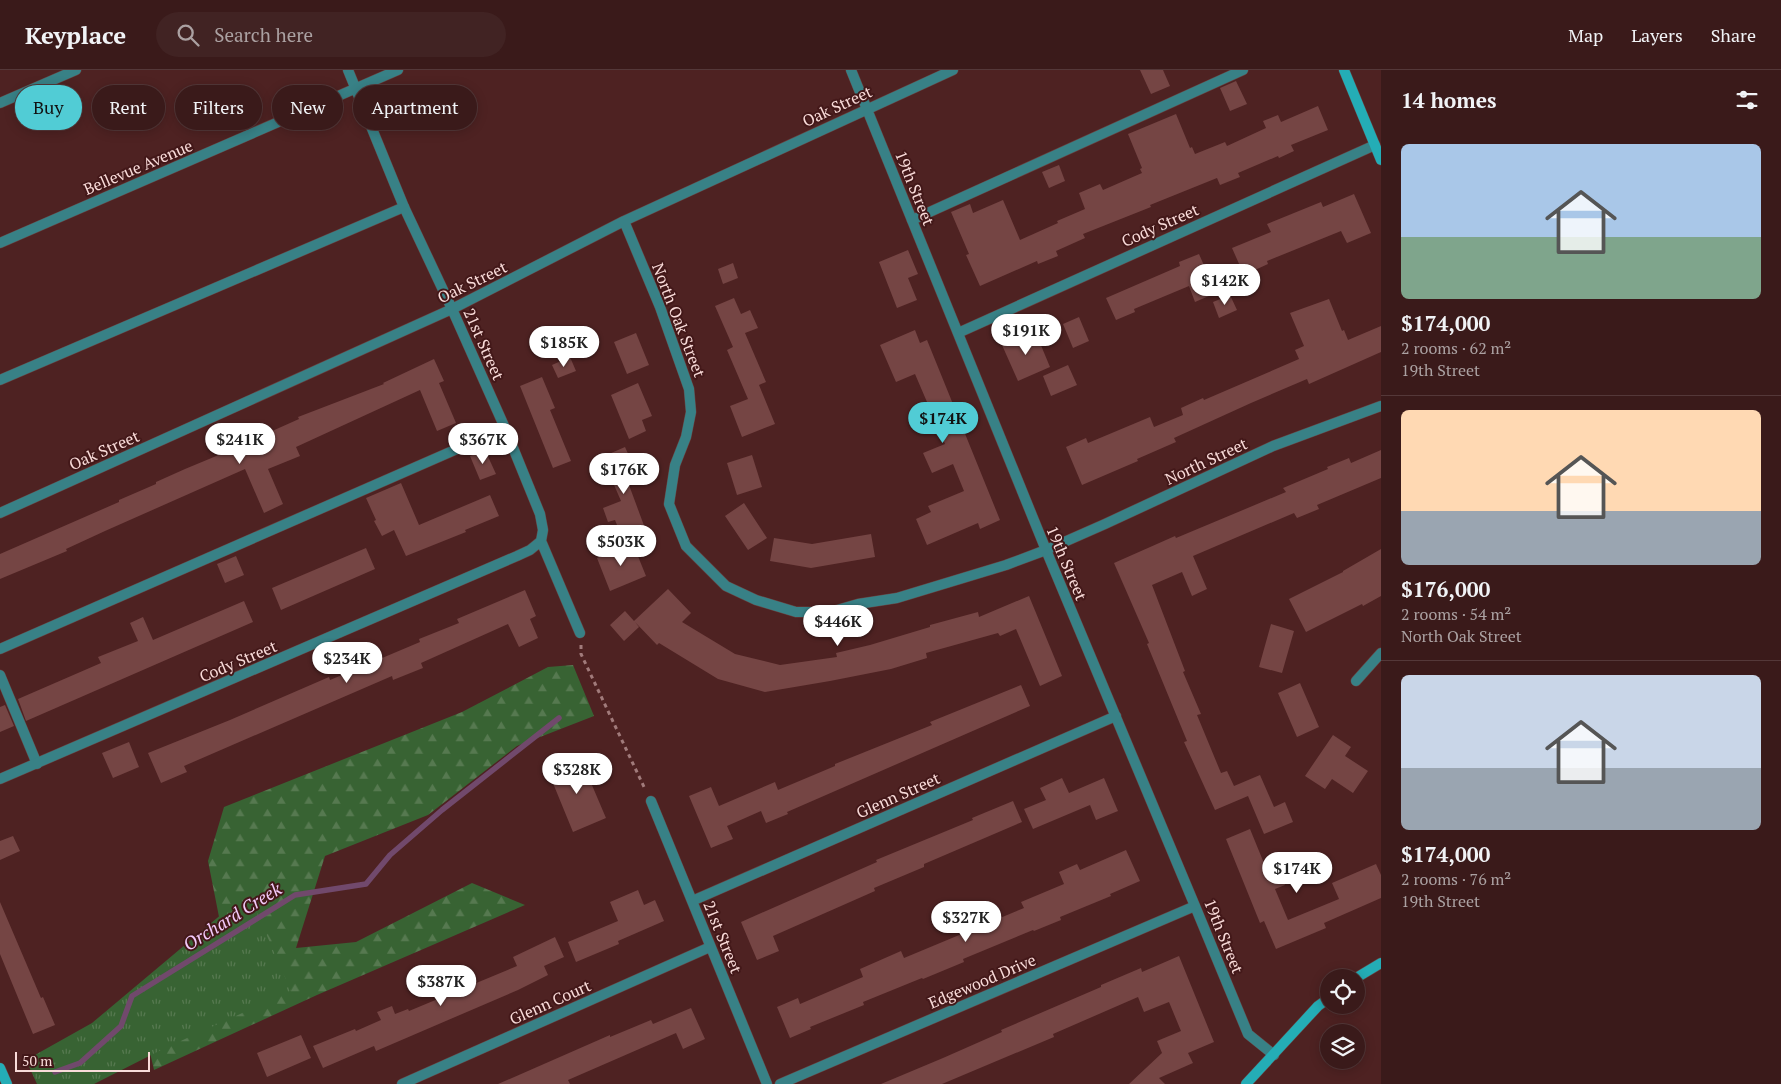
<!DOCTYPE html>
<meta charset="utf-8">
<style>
body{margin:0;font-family:"PT Serif",serif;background:#412323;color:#f1f3f6;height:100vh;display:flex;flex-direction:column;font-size:19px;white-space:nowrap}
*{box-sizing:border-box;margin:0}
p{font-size:16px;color:#aba1a2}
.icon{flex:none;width:28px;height:28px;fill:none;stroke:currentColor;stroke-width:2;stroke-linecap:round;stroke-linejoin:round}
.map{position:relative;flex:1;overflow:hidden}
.drawer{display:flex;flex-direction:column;background:#3a1a1a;width:400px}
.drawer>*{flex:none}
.banner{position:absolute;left:15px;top:15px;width:475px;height:45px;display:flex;gap:10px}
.fabs{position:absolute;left:1320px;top:899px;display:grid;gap:10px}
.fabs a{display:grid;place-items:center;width:45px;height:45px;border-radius:50%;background:#3a1a1a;box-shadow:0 2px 12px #0003,0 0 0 1px #543839;font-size:25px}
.scale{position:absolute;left:15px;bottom:12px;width:135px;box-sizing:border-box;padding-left:5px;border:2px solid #f9dbd9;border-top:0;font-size:14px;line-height:18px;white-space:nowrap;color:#f9dbd9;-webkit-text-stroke:4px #431819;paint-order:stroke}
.price{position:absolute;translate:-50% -42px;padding:0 11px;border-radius:18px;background:#fff;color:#222;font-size:16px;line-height:32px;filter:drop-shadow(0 1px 2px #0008)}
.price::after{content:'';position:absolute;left:50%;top:30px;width:15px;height:11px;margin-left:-8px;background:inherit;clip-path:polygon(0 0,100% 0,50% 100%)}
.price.selected{background:#51ccd5;color:#111}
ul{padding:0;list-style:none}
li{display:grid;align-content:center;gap:10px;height:265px;padding:0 20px}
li+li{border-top:1px solid #543839}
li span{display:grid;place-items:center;height:155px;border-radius:8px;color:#555}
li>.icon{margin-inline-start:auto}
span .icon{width:90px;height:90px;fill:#fffc;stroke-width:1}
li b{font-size:21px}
h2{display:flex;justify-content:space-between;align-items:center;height:60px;padding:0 20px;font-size:21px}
.pill{padding:0 18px;border-radius:22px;background:#3a1a1a;box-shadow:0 2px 12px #0003,0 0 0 1px #543839;font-size:18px;line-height:45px}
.pill.selected{background:#51ccd5;color:#111}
header{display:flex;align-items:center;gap:30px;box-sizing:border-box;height:70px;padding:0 25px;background:#3a1a1a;border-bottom:1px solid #543839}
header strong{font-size:24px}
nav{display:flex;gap:28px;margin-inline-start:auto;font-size:18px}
.search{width:350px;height:45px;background:#412323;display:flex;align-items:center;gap:12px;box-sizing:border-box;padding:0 18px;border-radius:28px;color:#aba1a2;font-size:19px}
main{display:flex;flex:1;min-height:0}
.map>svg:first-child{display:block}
.forest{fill:url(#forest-firs)}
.park{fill:url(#park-tufts)}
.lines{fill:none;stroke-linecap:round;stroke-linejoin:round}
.stream{stroke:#71496c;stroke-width:5.5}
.building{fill:#754544}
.lane-casing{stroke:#69403f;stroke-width:11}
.street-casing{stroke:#69403f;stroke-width:11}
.secondary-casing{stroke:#69403f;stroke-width:11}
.path{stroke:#a17b7b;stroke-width:3;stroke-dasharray:4 4;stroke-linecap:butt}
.lane{stroke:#388186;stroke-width:10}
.street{stroke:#388186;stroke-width:10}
.secondary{stroke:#24adb6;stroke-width:10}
.labels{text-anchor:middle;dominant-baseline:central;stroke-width:4;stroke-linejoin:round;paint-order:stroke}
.street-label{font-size:16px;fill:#f9dbd9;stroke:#431819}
.water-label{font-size:18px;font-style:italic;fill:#f3cafa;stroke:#431819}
</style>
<header>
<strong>Keyplace</strong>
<div class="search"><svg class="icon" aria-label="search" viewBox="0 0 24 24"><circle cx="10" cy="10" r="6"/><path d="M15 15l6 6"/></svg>Search here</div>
<nav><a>Map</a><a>Layers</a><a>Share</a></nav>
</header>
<main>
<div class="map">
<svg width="1381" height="1014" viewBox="0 0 1381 1014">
<defs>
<pattern id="forest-firs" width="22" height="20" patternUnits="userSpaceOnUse" patternTransform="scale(1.25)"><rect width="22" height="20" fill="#386333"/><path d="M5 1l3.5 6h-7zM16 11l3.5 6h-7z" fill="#567950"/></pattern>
<pattern id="park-tufts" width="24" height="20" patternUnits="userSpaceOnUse" patternTransform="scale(1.25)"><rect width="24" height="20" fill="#386333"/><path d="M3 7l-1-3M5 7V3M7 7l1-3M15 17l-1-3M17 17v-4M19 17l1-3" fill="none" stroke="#567950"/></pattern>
</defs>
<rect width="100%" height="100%" fill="#4e2222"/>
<path class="forest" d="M573,595L594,646L517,676L428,745L325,786L296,878L356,872L472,813L525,835L317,925L154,1000L143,952L221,857L208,791L224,737L462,642L548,597Z"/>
<path class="park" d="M248,822L291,921L163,979L94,1014H37L26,990L92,953Z"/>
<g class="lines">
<path class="stream" d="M55,1002L80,993L121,956L132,926L295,825L366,814L390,785L442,740L559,648"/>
</g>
<path class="building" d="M1140,0H1163L1170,16L1151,24Z
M1236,11L1247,34L1230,41L1220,18Z
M1318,36L1328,60L1291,75L1294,81L1279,88L1278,86L1238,103L1240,107L1220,115L1217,108L1150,135L1151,137L1083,164L1085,168L1056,181L1058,186L1038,194L1037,191L980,216L966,185L969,184L951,142L970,134L973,143L1003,130L1020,170L1058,153L1057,151L1085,139L1079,123L1100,114L1103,120L1142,103L1140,99L1142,98L1128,64L1176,44L1190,78L1192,77L1195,84L1225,72L1227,76L1266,58L1263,51L1278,45L1281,52Z
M1059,95L1065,111L1049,118L1042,102Z
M1354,124L1371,163L1347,173L1341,161L1267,191L1268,194L1244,205L1232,178L1271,162L1267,154L1321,132L1323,137Z
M908,180L918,204L908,208L917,230L897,238L879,192Z
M1199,184L1216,223L1195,232L1189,216L1134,239L1135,242L1116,250L1106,228L1180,196L1179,192Z
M733,193L738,208L723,214L718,199Z
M1230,225L1237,240L1219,248L1213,232Z
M734,228L741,244L750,240L758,258L745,263L766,312L759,315L775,354L742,367L730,336L748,329L727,280L733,277L715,236Z
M1329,229L1342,261L1344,260L1348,270L1381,256V282L1309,314L1307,309L1251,333L1174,368L1176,372L1137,389L1138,391L1082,415L1066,377L1086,368L1088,373L1150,347L1154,357L1183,345L1181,338L1203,328L1204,330L1299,289L1295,280L1304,276L1290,243Z
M1079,247L1089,271L1073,278L1063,254Z
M915,260L920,273L927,270L1000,450L980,459L978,453L927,475L916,449L931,442L928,436L964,421L953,394L932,403L923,383L945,374L915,304L896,312L880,275Z
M1035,261L1050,297L1018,311L1002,275Z
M636,263L649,295L627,304L614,272Z
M570,287L576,301L558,308L552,295Z
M434,289L444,311L439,313L456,353L437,361L420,320L296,377L300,386L268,399L283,434L264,443L245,399L105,461L66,479L67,481L0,509V484L119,432V430L156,414V412L185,399L262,367L261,366L299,349L298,347L384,314L383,313Z
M1068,295L1077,315L1051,326L1043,306Z
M542,307L555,338L550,340L571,391L553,398L520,316Z
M638,313L652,346L642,350L646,361L629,369L611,325Z
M625,377L640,410L629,415L646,461L623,470L615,450L608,452L603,438L621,431L602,387Z
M485,380L496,404L480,410L470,386Z
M1381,380V408L1317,435L1319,439L1297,448L1294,443L1193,486L1207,519L1192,526L1182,502L1152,515L1185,601L1183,602L1201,644L1197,645L1221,703L1227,701L1234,716L1260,705L1274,737L1285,732L1293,752L1264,764L1248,726L1215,740L1184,672L1187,671L1147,574L1149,573L1114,493L1175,466L1176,468L1286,422L1283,418L1328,399L1327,397L1349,388L1351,393Z
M752,385L762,417L737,425L727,393Z
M401,413L419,455L490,425L499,446L465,460L466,462L406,486L394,460L382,466L374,451L376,450L366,428Z
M744,433L767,468L748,480L725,446Z
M871,464L875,487L811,498L770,491L774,468L812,474Z
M633,474L646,506L610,521L597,488Z
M366,478L375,499L281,540L272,518Z
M1381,479V526L1363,536L1362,534L1306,562L1289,529L1343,502V501Z
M236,486L244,505L225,513L217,494Z
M668,519L691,543L682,552L735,584L780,595L837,587L836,583L870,575L930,557V555L978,542L979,547L1029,526L1062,606L1040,616L1016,559L1000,566L998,563L926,583L927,588L891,599L830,611L765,622L718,609L659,573L657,575L635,552L639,557L624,571L610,555L625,541L634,551Z
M525,520L536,546L530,549L538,568L519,577L508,554L421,593L423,598L393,610L392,606L184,696L187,702L161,713L148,683L230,650L329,607L330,610L420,572L419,569L459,553L457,549Z
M244,531L253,552L26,651L18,629L101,593L98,587L138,571L130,553L143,547L153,570Z
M1271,554L1294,561L1282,603L1259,597Z
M1300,613L1319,657L1297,667L1278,623Z
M1021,615L1030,636L787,742L788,744L766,753L761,741L727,756L733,769L711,778L689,726L711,717L719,736L775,712L778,720L835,696V694L932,655L930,652Z
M5,635L14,656L0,662V637Z
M1333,665L1351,677L1345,686L1368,701L1353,723L1332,709L1325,719L1305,706Z
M129,672L139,697L113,708L102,683Z
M580,687L606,748L573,762L548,701Z
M1062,708L1069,723L1104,708L1118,741L1096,750L1090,735L1033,759L1024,739L1046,730L1040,718Z
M1013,731L1022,752L924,794V797L874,818L875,821L773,866L779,881L757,890L741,852L877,792L876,790L973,750L972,748Z
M1250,759L1268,803L1278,799L1285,815L1275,819L1288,850L1339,829L1332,813L1376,794L1381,805V828L1324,853L1326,858L1276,879L1264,851L1260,853L1226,769Z
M13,766L20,781L0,790V771Z
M1126,780L1140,811L1110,824L1111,826L1060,847L1061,850L1034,861L1033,860L963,889L964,892L923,909L922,908L863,932L864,935L810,957L811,959L790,968L777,937L798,928L800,934L863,907L860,899L901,881L904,888L1024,838L1021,832L1064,814L1059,802L1077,794L1080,800Z
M638,820L644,835L655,830L664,851L618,871L619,874L576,892L568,872L618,851L610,832Z
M0,832L41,928L43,927L55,955L33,964L0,884Z
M555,867L564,887L544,896L548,905L518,920L376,981L374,976L323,998L313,976L355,959L356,961L381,950L377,942L392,936L395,944L408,939L409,941L517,896L513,887Z
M1179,886L1214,972L1188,983L1193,993L1159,1008L1165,1014H1129L1162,983L1157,971L1181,961L1169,932L1144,942L1138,927L1053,964L1054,967L942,1014H881L943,988L1002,962L1001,960L1101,917V915L1141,898L1142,902Z
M691,938L705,969L683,979L676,963L568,1010L570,1014H498L610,965V967L651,950L653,954Z
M301,965L311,988L267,1007L257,983Z"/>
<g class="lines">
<defs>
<path id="lane" d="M0,33L76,0
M912,150L1243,0
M0,310L404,137
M0,579L505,358
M0,605L37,694"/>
<path id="street" d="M348,0L404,137L452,239L505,358L540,444L543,460L541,471L580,563
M851,0L1046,480L1195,836L1248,964L1274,985
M624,151L660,237L689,319L691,342L686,367L675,395L669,434L686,476L726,516L756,530L796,542H830L858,534L897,528L1006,495L1046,480L1105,454L1273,376L1381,336
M0,173L398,0
M958,263L1375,75
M0,443L452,239L624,151L953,0
M1356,611L1381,583
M0,709L517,486L530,480L541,471
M651,731L767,1014
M692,831L1116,646
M402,1014L710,877
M780,1014L1195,836"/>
<path id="secondary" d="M1344,0L1381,90
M1356,908L1381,893
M0,998L7,1014
M1246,1014L1318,936L1329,928"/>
</defs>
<use href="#lane" class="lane-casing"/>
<use href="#street" class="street-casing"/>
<use href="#secondary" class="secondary-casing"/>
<path class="path" d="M581,575V584L645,719"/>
<use href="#lane" class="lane"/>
<use href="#street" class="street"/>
<use href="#secondary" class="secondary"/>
</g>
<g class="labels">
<g class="street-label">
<text transform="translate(837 36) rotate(-25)">Oak Street</text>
<text transform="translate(138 97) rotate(-23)">Bellevue Avenue</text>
<text transform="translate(915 118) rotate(68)">19th Street</text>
<text transform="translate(1160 155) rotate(-24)">Cody Street</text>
<text transform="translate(472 212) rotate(-26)">Oak Street</text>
<text transform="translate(679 250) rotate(69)">North Oak Street</text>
<text transform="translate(484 274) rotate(66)">21st Street</text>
<text transform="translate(104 380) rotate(-24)">Oak Street</text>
<text transform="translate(1206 391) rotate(-25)">North Street</text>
<text transform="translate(1067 493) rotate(67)">19th Street</text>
<text transform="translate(238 591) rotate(-23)">Cody Street</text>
<text transform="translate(898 725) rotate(-24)">Glenn Street</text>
<text transform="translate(1224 866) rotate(68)">19th Street</text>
<text transform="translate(723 867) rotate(68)">21st Street</text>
<text transform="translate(982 911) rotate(-23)">Edgewood Drive</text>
<text transform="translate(550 932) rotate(-24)">Glenn Court</text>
</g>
<g class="water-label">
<text transform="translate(232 846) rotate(-32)">Orchard Creek</text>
</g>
</g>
</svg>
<div class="fabs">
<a><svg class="icon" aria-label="locate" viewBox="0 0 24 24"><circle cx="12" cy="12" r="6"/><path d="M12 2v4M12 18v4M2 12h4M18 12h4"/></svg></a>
<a><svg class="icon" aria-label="layers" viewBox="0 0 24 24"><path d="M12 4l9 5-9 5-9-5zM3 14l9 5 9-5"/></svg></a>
</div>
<div class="scale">50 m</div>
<b class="price" style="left:1225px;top:236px">$142K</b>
<b class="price" style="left:1026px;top:286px">$191K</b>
<b class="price" style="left:564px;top:298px">$185K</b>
<b class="price selected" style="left:943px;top:374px">$174K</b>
<b class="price" style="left:240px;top:395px">$241K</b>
<b class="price" style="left:483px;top:395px">$367K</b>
<b class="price" style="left:624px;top:425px">$176K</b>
<b class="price" style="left:621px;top:497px">$503K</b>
<b class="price" style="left:838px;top:577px">$446K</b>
<b class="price" style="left:347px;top:614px">$234K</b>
<b class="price" style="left:577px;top:725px">$328K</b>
<b class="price" style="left:1297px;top:824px">$174K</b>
<b class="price" style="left:966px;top:873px">$327K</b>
<b class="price" style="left:441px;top:937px">$387K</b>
<div class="banner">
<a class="pill selected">Buy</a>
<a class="pill">Rent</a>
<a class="pill">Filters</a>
<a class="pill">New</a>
<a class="pill">Apartment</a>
</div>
</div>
<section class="drawer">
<h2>14 homes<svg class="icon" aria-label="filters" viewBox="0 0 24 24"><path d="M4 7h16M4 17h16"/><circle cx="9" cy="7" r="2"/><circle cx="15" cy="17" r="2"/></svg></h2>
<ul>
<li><span style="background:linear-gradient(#a9c7e8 60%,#7fa58c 0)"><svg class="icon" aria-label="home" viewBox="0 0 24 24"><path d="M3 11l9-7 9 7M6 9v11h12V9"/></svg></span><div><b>$174,000</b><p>2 rooms · 62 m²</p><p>19th Street</p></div></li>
<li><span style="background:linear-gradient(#ffd9b3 65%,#9aa5b1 0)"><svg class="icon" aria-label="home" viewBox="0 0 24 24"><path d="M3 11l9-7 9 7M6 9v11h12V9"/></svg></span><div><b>$176,000</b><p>2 rooms · 54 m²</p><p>North Oak Street</p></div></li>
<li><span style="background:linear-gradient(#c9d6e8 60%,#9aa5b1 0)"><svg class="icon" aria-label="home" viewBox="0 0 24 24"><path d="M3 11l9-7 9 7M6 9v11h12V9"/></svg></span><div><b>$174,000</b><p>2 rooms · 76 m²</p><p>19th Street</p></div></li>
</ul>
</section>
</main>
